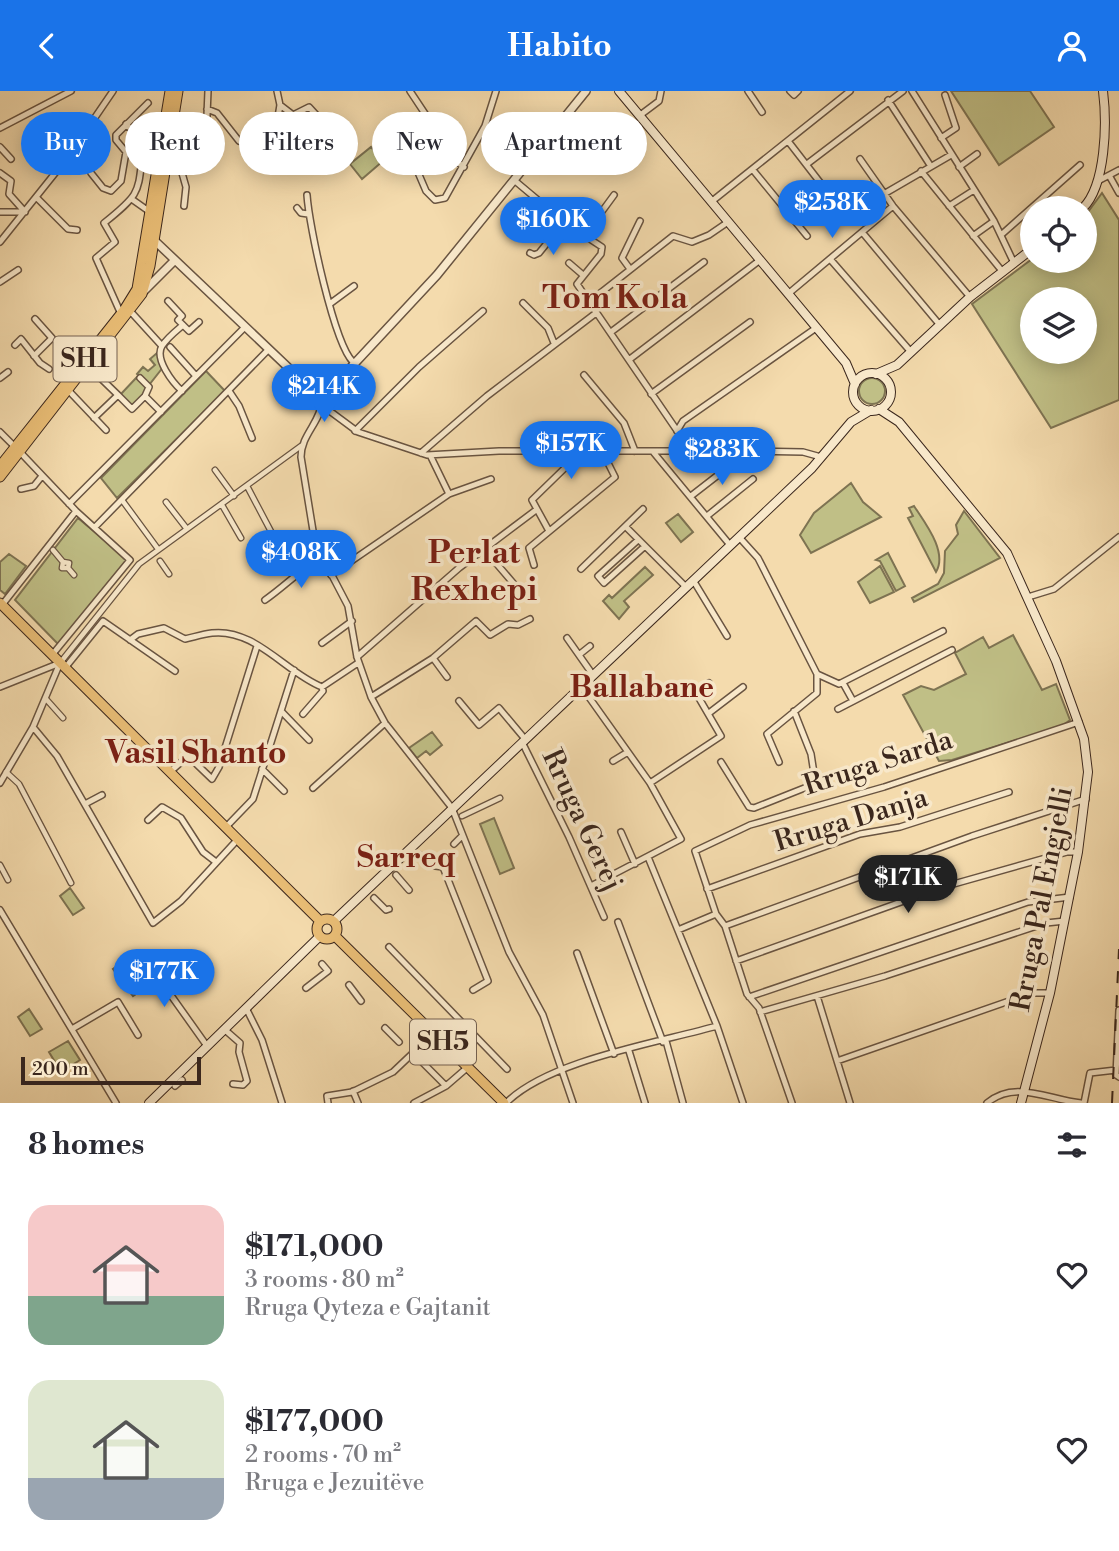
<!DOCTYPE html>
<meta charset="utf-8">
<style>
body{margin:0;font-family:"Libre Bodoni",serif;background:#f7f7f7;color:#2b2b33;height:100vh;display:flex;flex-direction:column;font-size:26px;white-space:nowrap}
*{box-sizing:border-box;margin:0}
p{font-size:23px;color:#7c7c81}
.icon{flex:none;width:38px;height:38px;fill:none;stroke:currentColor;stroke-width:2;stroke-linecap:round;stroke-linejoin:round}
.map{position:relative;height:1012px;overflow:hidden}
.details{display:flex;flex-direction:column;background:#fff;flex:1}
.details>*{flex:none}
.hud{position:absolute;left:21px;top:21px;width:700px;height:63px;display:flex;gap:14px}
.fabs{position:absolute;left:1020px;top:105px;display:grid;gap:14px}
.fabs a{display:grid;place-items:center;width:77px;height:77px;border-radius:50%;background:#fff;box-shadow:0 4px 18px #0003;font-size:35px}
.scale{position:absolute;left:21px;bottom:18px;width:180px;box-sizing:border-box;padding-left:7px;border:4px solid #3b271d;border-top:0;font-size:19px;line-height:24px;white-space:nowrap;color:#3b271d;-webkit-text-stroke:5px #f8e8ca;paint-order:stroke}
.price{position:absolute;translate:-50% -60px;padding:0 16px;border-radius:24px;background:#1a73e8;color:#fff;font-size:23px;line-height:46px;filter:drop-shadow(0 2px 4px #0008)}
.price::after{content:'';position:absolute;left:50%;top:42px;width:21px;height:16px;margin-left:-10px;background:inherit;clip-path:polygon(0 0,100% 0,50% 100%)}
.price.selected{background:#222;color:#fff}
ul{padding:0;list-style:none}
li{display:flex;align-items:center;gap:21px;height:175px;padding:0 28px}
li span{display:grid;place-items:center;flex:none;width:196px;height:140px;border-radius:21px;color:#555}
li>.icon{margin-inline-start:auto}
span .icon{width:84px;height:84px;fill:#fffc;stroke-width:1}
li b{font-size:30px}
h2{display:flex;justify-content:space-between;align-items:center;height:84px;padding:0 28px;font-size:30px}
.tag{padding:0 24px;border-radius:32px;background:#fff;box-shadow:0 4px 18px #0003;font-size:24px;line-height:63px}
.tag.selected{background:#1a73e8;color:#fff}
header{display:flex;justify-content:space-between;align-items:center;height:91px;padding:0 28px;background:#1a73e8;color:#fff;font-size:32px;font-weight:700}
.map>svg:first-child{display:block}
.green{fill:#c0bf86;stroke:#7e7352;stroke-width:2;fill-rule:evenodd}
.lines{fill:none;stroke-linecap:round;stroke-linejoin:round}
.pedestrian-casing{stroke:#695441;stroke-width:7}
.minor-casing{stroke:#695441;stroke-width:8}
.tertiary-casing{stroke:#695441;stroke-width:10}
.secondary-casing{stroke:#3b271d;stroke-width:10}
.primary-casing{stroke:#3b271d;stroke-width:11}
.pedestrian{stroke:#f8e8ca;stroke-width:4.5}
.minor{stroke:#f8e8ca;stroke-width:5}
.tertiary{stroke:#f8e8ca;stroke-width:7}
.secondary{stroke:#f8e8ca;stroke-width:8}
.primary{stroke:#eabe76;stroke-width:9}
.rail{stroke:#3b271d;stroke-width:2;stroke-dasharray:12 12;stroke-linecap:butt}
.labels{text-anchor:middle;dominant-baseline:central;stroke-width:7;stroke-linejoin:round;paint-order:stroke}
.shield{fill:#f8e8ca;stroke:#746151;stroke-width:2}
.shield-label{font-size:26px;font-weight:bold;fill:#3b271d}
.street-label{font-size:28px;fill:#3b271d;stroke:#f8e8ca}
.neighbourhood-label{font-size:30px;font-weight:bold;fill:#7a1f14;stroke:#f8e8ca}
.quarter-label{font-size:32px;font-weight:bold;fill:#7a1f14;stroke:#f8e8ca}
</style>
<header><svg class="icon" aria-label="back" viewBox="0 0 24 24"><path d="M15 5l-7 7 7 7"/></svg>Habito<svg class="icon" aria-label="person" viewBox="0 0 24 24"><circle cx="12" cy="8" r="4"/><path d="M4 21q1-7 8-7t8 7"/></svg></header>
<div class="map">
<svg width="1119" height="1012" viewBox="0 0 1119 1012">
<rect width="100%" height="100%" fill="#f4dbad"/>
<filter id="stains"><feTurbulence type="fractalNoise" baseFrequency=".00286" numOctaves="4"/><feColorMatrix values="0 0 0 0 .2 0 0 0 0 .09 0 0 0 0 .02 0 0 0 .5 -.17"/></filter>
<radialGradient id="worn" r=".72"><stop offset=".6" stop-color="#630" stop-opacity="0"/><stop offset="1" stop-color="#630" stop-opacity=".3"/></radialGradient>
<path class="green" d="M951,0H1030L1054,36L999,74Z
M598,33L606,41L594,55L585,47Z
M371,56L383,70L362,88L350,73Z
M1102,102L1119,129V309L1051,337L972,213L1032,168L1085,170V125ZM1085,208V261H1032V208Z
M157,262L164,275L149,294L137,283L143,276L148,280L155,274L150,268Z
M206,280L225,300L117,407L101,387Z
M137,286L147,296L143,305L132,316L120,304Z
M859 300a13 13 0 1 1 26 0a13 13 0 1 1-26 0Z
M851,392L863,411L881,426L811,462L800,444L814,422Z
M914,415C925,432 948,461 936,481L908,427L913,425L909,417Z
M964,420L1000,467L914,511L912,507L938,493L944,482L945,460L958,443L956,434Z
M678,423L693,441L681,451L666,432Z
M78,427L128,469L58,553L15,509Z
M888,462L905,495L896,500L880,470L876,469Z
M9,463L26,475L5,503L0,499V471Z
M880,475L894,501L870,512L858,491Z
M645,476L653,484L624,510L629,516L619,528L603,510L609,504L612,507Z
M1013,544L1042,599L1056,593L1070,629L1062,635L952,669L939,670L903,604L921,595L934,599L966,583L955,562L983,546L989,557Z
M432,641L442,654L430,664L426,660L417,667L409,657Z
M494,727L514,777L500,783L480,733Z
M70,797L84,817L73,824L60,805Z
M130,866L150,893L133,905L113,878Z
M29,918L42,938L30,945L18,926Z
M68,950L80,969L61,981L49,961Z"/>
<g class="lines">
<defs>
<path id="pedestrian" d="M215,379L234,405
M247,395L276,450
M122,409L158,458
M166,411L187,438
M222,414L241,447
M53,459L63,471
M160,470L169,483
M68,477L69,472L63,471L62,477H68L74,484
M60,572L139,473L301,355
M46,608L63,627
M6,681L19,693L71,792
M462,725L500,707
M0,774L8,789"/>
<path id="minor" d="M410,0L457,71L464,76
M748,0L762,21
M790,0L794,4L798,0
M912,0L994,130L1014,172
M888,9L930,74
M280,14L293,24L309,16L331,40
M207,18L217,22L239,50
M639,25L659,10L661,0
M485,35L496,0
M0,37L71,0
M276,38L280,14L277,0
M941,47L956,37L945,4
M788,50L846,125L951,64
M144,52L161,57
M0,56L11,68
M167,67L205,72L208,0
M860,68L893,115L970,206
M414,72L426,100L435,109L445,107L485,35L531,68
M807,73L903,0
M959,76L977,63
M753,79L807,145
M921,80L1002,180
M0,82L11,90L9,103L25,121
M91,82L103,97L111,100L121,90L126,61L116,49V44L148,12
M182,82L186,96L184,115
M1110,86L1119,102
M514,89L564,131L602,156L601,163L577,193L680,344L684,361
M1098,90L1119,79
M307,104C309,135 334,252 353,271
M37,107L68,138L77,139
M133,109L150,121
M1042,109L1049,117
M711,111L850,0
M949,115L974,99
M297,117L301,122L308,123
M0,121H25
M862,141L939,233
M1001,144L1080,74
M584,145L614,104
M973,145L994,130
M0,151L68,66L113,0
M530,162L534,164L539,162L564,131
M830,168L911,261
M569,172L583,184
M630,178L622,167L640,130
M0,191L18,179
M788,203L893,115
M168,210L182,225L178,229L189,240L199,231
M589,211L673,145L692,151L709,144L728,131
M331,212L354,195
M523,212L548,237L554,252
M131,221L162,255
M121,223L96,167L115,151L104,132C144,100 137,102 144,52L126,33
M611,241L704,171
M15,254L21,248L40,272L49,278
M170,256L196,285
M34,265L52,247L35,228
M630,268L760,169
M88,275L118,304
M584,284L624,332L635,360
M0,287L8,281
M69,300L106,339
M182,300C173,292 154,268 162,255C167,247 176,240 183,234
M229,300L239,315L252,347
M651,303L750,231
M145,305L161,321
M323,310L327,318L358,341L427,364L499,360H749L803,361L821,366
M322,311C320,332 301,344 301,366L315,452L348,515L357,566L371,606L385,632L452,717L509,861L543,924L573,1012
M94,327L118,304L132,318L145,305L149,296L140,287
M355,340L419,276L483,220
M677,340L683,330L816,237
M0,341L15,356
M20,361L76,420L130,469L52,564
M421,362L487,305L596,222
M654,362L730,454
M430,364L449,403
M21,398L34,395L42,385
M691,405L749,360
M69,413L245,236
M707,425L753,388
M95,436L268,259
M626,436L686,496
M549,440L532,409L571,371L576,360
M739,446L758,467L817,583V602L767,643L779,671
M638,449L598,485L604,492L644,456
M484,458L514,493
M534,474L529,457L615,386L602,360
M581,478L643,418
M331,484L449,403L491,388
M693,489L727,545
M1028,506L1054,498L1119,446
M265,509C285,495 301,478 322,466
M2,514L76,420
M567,547L593,584
M130,549L138,543L164,537L185,548C194,546 203,543 212,542C255,537 286,582 322,596
M322,552L352,530
M580,563L590,555
M357,566L459,477L536,419
M433,567L447,586
M65,577L103,530L175,580
M817,583L839,593L943,540
M843,592L853,610
M581,595L650,692L681,748L591,795
M0,596L60,572
M371,606L433,567L476,530L490,544L508,533L518,534L530,528
M459,610L479,634L499,617L525,648
M838,618L952,559
M281,620L309,649
M709,622L743,596
M303,623L323,600L322,596L358,572
M33,636L57,665L153,832L181,810L238,748
M522,651L569,746L604,826
M613,670L628,661
M721,671L749,716L754,717L812,694L815,689L811,663L794,620
M262,678L284,700
M170,681L188,665L212,688L219,676L257,555
M0,692L33,636L60,572
M650,692L721,645L696,602L709,592
M313,697L385,632
M85,713L102,704
M148,729L162,716L181,727L203,761L216,771
M226,736L253,708L294,579
M621,741L635,773
M454,753L462,745
M420,764L428,774L443,776L488,890L473,899
M648,766L717,935L743,1012
M396,784L409,799
M707,798L860,743L900,736L1009,701
M374,807L386,819L389,818
M0,819L116,1012
M618,831L663,951
M725,835L972,745L1086,708
M678,839L716,823
M389,856L507,978
M577,862L614,963
M143,865L207,955
M736,870L943,796L1067,761H1078
M349,894L361,910
M306,897L328,880L322,873
M817,905L850,1012
M749,906L1028,811L1070,806
M246,917L262,949L282,1012
M1119,919L1116,984L1119,986
M760,921L885,885L1046,832L1065,830
M385,937L399,951
M72,938L118,911L138,944
M224,938L240,952L239,961L247,990L243,994L233,993
M666,950L683,1012
M629,960L645,1012
M413,962L446,995
M837,970L1032,902H1050
M175,995L182,989
M353,1000L358,1012
M328,1012L327,1005L352,1001L393,981L434,942
M414,1012L446,995L468,976
M506,1012C549,969 657,952 717,935
M792,1012L759,917L747,903L725,835L716,823L695,760L750,734L884,696L1079,631
M987,1012C1015,988 1049,1009 1081,1012
M1084,1012L1090,982L1116,979"/>
<path id="tertiary" d="M154,149L314,301
M144,200L175,169
M314,301L316,309L322,311L328,306V301
M328,301L437,184L586,0"/>
<path id="secondary" d="M619,0L846,272L855,293
M1083,117C1106,94 1107,32 1103,0
M853 301a19 19 0 1 1 38 0a19 19 0 1 1-38 0Z
M876,283L897,274L970,206L1032,158
M879,318L899,331L1007,462L1056,570L1084,648L1088,681L1078,761L1050,902L1021,1012
M334,830L812,377L851,331L871,319
M149,1012L320,845"/>
<path id="primary" d="M0,375L124,219L137,198L170,0
M0,386L142,203L150,175L178,0
M0,512L320,830
M317 838a10 10 0 1 1 20 0a10 10 0 1 1-20 0Z
M335,845L504,1012"/>
</defs>
<use href="#pedestrian" class="pedestrian-casing"/>
<use href="#minor" class="minor-casing"/>
<use href="#tertiary" class="tertiary-casing"/>
<use href="#secondary" class="secondary-casing"/>
<use href="#primary" class="primary-casing"/>
<use href="#pedestrian" class="pedestrian"/>
<use href="#minor" class="minor"/>
<use href="#tertiary" class="tertiary"/>
<use href="#secondary" class="secondary"/>
<use href="#primary" class="primary"/>
<path class="rail" d="M1112,1012L1119,858"/>
</g>
<g class="labels">
<g class="shield">
<rect x="53.5" y="245.5" width="63" height="45" rx="5"/>
<rect x="410" y="928.5" width="66" height="45" rx="5"/>
</g>
<g class="shield-label">
<text x="85" y="268">SH1</text>
<text x="443" y="951">SH5</text>
</g>
<g class="street-label">
<text transform="translate(878 672) rotate(-18)">Rruga Sarda</text>
<text transform="translate(582 729) rotate(65)">Rruga Gerej</text>
<text transform="translate(851 729) rotate(-17)">Rruga Danja</text>
<text transform="translate(1042 808) rotate(-79)">Rruga Pal Engjelli</text>
</g>
<g class="neighbourhood-label">
<text x="642" y="597">Ballabane</text>
<text x="406" y="767">Sarreq</text>
</g>
<g class="quarter-label">
<text x="615" y="207">Tom Kola</text>
<text x="474" y="462">Perlat<tspan x="474" dy="37">Rexhepi</tspan></text>
<text x="196" y="662">Vasil Shanto</text>
</g>
</g>
<rect width="100%" height="100%" filter="url(#stains)"/>
<rect width="100%" height="100%" fill="url(#worn)"/>
</svg>
<div class="fabs">
<a><svg class="icon" aria-label="locate" viewBox="0 0 24 24"><circle cx="12" cy="12" r="6"/><path d="M12 2v4M12 18v4M2 12h4M18 12h4"/></svg></a>
<a><svg class="icon" aria-label="layers" viewBox="0 0 24 24"><path d="M12 4l9 5-9 5-9-5zM3 14l9 5 9-5"/></svg></a>
</div>
<div class="scale">200 m</div>
<b class="price" style="left:832px;top:149px">$258K</b>
<b class="price" style="left:553px;top:166px">$160K</b>
<b class="price" style="left:324px;top:333px">$214K</b>
<b class="price" style="left:571px;top:390px">$157K</b>
<b class="price" style="left:722px;top:396px">$283K</b>
<b class="price" style="left:301px;top:499px">$408K</b>
<b class="price selected" style="left:908px;top:824px">$171K</b>
<b class="price" style="left:164px;top:918px">$177K</b>
<div class="hud">
<a class="tag selected">Buy</a>
<a class="tag">Rent</a>
<a class="tag">Filters</a>
<a class="tag">New</a>
<a class="tag">Apartment</a>
</div>
</div>
<section class="details">
<h2>8 homes<svg class="icon" aria-label="filters" viewBox="0 0 24 24"><path d="M4 7h16M4 17h16"/><circle cx="9" cy="7" r="2"/><circle cx="15" cy="17" r="2"/></svg></h2>
<ul>
<li><span style="background:linear-gradient(#f6c9c9 65%,#7fa58c 0)"><svg class="icon" aria-label="home" viewBox="0 0 24 24"><path d="M3 11l9-7 9 7M6 9v11h12V9"/></svg></span><div><b>$171,000</b><p>3 rooms · 80 m²</p><p>Rruga Qyteza e Gajtanit</p></div><svg class="icon" aria-label="heart" viewBox="0 0 24 24"><path d="M12 20l-8-8c-3-5 5-10 8-4 3-6 11-1 8 4z"/></svg></li>
<li><span style="background:linear-gradient(#dfe7d0 70%,#9aa5b1 0)"><svg class="icon" aria-label="home" viewBox="0 0 24 24"><path d="M3 11l9-7 9 7M6 9v11h12V9"/></svg></span><div><b>$177,000</b><p>2 rooms · 70 m²</p><p>Rruga e Jezuitëve</p></div><svg class="icon" aria-label="heart" viewBox="0 0 24 24"><path d="M12 20l-8-8c-3-5 5-10 8-4 3-6 11-1 8 4z"/></svg></li>
</ul>
</section>
